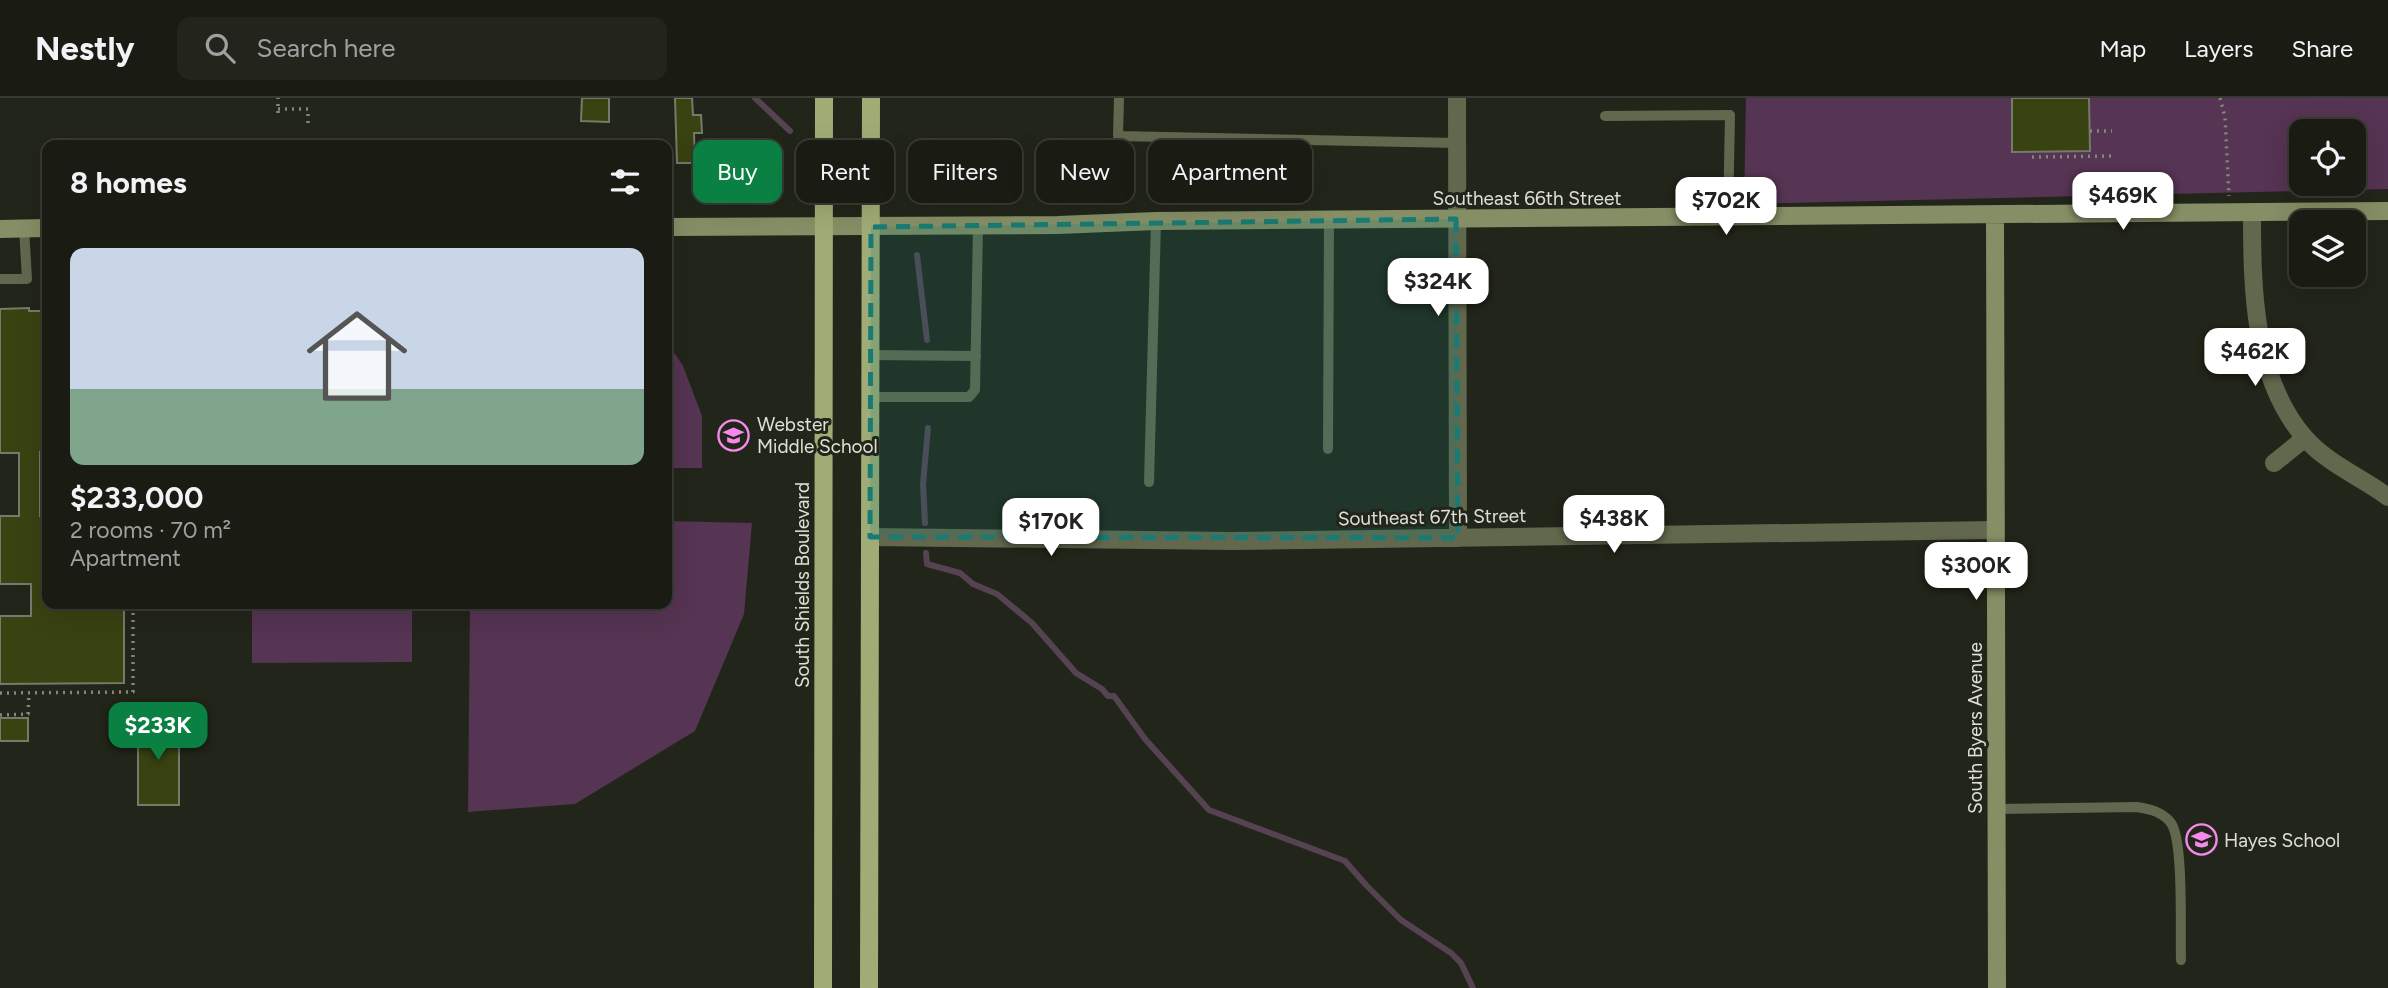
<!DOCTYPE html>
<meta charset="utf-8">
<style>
body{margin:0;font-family:Figtree,sans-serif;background:#23251c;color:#f1f3f6;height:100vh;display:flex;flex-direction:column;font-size:26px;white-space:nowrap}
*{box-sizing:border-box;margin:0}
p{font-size:23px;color:#9fa1a0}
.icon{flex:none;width:38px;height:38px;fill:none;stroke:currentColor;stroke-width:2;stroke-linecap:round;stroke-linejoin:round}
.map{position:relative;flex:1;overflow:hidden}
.details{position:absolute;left:42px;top:42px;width:630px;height:469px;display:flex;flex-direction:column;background:#1a1c13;border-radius:14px;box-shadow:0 7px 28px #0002,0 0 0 2px #383a33}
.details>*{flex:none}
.top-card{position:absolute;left:693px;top:42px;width:665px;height:63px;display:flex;gap:14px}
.controls{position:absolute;left:2289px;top:21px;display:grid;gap:14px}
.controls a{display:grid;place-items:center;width:77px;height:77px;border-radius:14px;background:#1a1c13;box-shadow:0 7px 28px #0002,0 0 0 2px #383a33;font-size:35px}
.price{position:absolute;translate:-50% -60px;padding:0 16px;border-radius:14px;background:#fff;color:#222;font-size:23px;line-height:46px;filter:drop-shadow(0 2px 4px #0008)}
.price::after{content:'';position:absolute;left:50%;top:42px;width:21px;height:16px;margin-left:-10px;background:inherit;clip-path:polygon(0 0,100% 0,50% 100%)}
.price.active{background:#0b8043;color:#fff}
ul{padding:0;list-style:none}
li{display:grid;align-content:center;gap:14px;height:371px;padding:0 28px}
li+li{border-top:2px solid #383a33}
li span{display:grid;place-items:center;height:217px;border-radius:14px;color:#555}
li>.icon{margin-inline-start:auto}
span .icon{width:126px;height:126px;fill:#fffc;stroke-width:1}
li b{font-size:30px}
h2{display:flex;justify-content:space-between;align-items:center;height:84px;padding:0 28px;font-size:30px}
.chip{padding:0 24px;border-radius:14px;background:#1a1c13;box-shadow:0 7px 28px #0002,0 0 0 2px #383a33;font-size:24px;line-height:63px}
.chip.active{background:#0b8043;color:#fff}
header{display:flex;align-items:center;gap:42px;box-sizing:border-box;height:98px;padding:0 35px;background:#1a1c13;border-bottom:2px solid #383a33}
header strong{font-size:33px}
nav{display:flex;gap:38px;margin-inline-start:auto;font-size:24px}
.search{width:490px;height:63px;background:#23251c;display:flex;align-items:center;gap:18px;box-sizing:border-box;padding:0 24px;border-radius:14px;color:#9fa1a0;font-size:26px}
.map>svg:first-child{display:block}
.green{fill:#563453;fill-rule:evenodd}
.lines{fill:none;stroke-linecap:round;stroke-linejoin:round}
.stream{stroke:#554352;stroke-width:6}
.building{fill:#394211;stroke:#767a6b;stroke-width:2}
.path{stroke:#84867c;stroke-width:3.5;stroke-dasharray:2 5;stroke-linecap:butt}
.lane{stroke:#62684e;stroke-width:10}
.street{stroke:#62684e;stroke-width:18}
.secondary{stroke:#858e65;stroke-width:18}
.primary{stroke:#a0ac76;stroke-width:18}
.marked{fill:#197b73;fill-opacity:0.2;stroke:#197b73;stroke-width:5;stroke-dasharray:14 9;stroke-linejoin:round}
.labels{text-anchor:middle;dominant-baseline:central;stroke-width:6;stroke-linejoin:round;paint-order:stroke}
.street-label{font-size:19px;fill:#dee0d8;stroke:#222519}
.poi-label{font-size:19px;fill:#dee0d8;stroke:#222519;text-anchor:start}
</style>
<header>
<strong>Nestly</strong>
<div class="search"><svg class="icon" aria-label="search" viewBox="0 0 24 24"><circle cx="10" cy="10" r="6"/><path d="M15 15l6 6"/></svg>Search here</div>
<nav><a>Map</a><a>Layers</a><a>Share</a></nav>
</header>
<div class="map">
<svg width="2388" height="890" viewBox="0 0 2388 890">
<rect width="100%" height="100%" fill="#222519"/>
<path class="green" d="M1746,0H2388V91L1744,106ZM2301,33H2354V86H2301Z
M667,244L683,268L702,318V370H667Z
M667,423L752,425L744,516L695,633L575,706L468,714L470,506H667Z
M252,506H412V564L252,565Z"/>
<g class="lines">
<path class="stream" d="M755,0L790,33
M917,157L927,242
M925,425L923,386L928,330
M926,455L927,466L960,475L973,486L997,496L1032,525L1076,575L1102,591L1108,598H1114L1145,641L1209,712L1345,763L1366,787L1401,822L1451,855L1461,865L1473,890"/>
</g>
<path class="building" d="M582,0H609V24L581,23Z
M675,0H692L693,17H701L702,35H694L695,65H677Z
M2012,0H2089L2090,53L2012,54Z
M29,210V213H47V354H40V418H47V506H124V585L0,586V518H31V486H0V418H19V355H0V211Z
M0,620H28V643H0Z
M138,620H179V707H138Z"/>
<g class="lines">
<path class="path" d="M2220,0L2225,19L2229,98
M278,11H308V25
M278,15V0
M2090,33H2112
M2032,59L2113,58
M41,373H47
M0,595L133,594V506
M0,617L28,616L29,595"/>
<path class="lane" d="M1119,0L1118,38L1457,45
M1605,18L1730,17L1728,119
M0,181H27L24,130
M870,257L976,258
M870,299H969L975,292L978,128
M1328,351L1329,122
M1149,384L1156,123
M1996,711L2137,709C2150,711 2163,714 2171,725C2184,743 2180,836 2181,862"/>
<path class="street" d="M1457,0L1458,440
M2252,114C2252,190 2253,280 2305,340C2328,366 2361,379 2388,399
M2274,365L2305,340
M870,439L1233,443L1995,432"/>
<path class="secondary" d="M1995,117L1997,890
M667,129L1058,127L1156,123L2388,113
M0,131L47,130"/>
<path class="primary" d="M823,890L824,0
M869,890L871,0"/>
</g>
<path class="marked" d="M1456,121L1458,440L870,439L871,129Z"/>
<defs>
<symbol id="school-ring" viewBox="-11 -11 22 22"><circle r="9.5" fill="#222519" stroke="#f589ee" stroke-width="1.5"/><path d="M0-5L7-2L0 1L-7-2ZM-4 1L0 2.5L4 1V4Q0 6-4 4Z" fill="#f589ee"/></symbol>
</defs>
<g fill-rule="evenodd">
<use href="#school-ring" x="716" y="320" width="35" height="35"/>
<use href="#school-ring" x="2184" y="724" width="35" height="35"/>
</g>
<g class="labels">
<g class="street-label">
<text x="1527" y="100">Southeast 66th Street</text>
<text transform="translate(1432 419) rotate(-1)">Southeast 67th Street</text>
<text transform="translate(802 487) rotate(-90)">South Shields Boulevard</text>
<text transform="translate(1975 630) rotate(-90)">South Byers Avenue</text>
</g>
<g class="poi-label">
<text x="757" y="326">Webster<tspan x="757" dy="22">Middle School</tspan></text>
<text x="2224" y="742">Hayes School</text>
</g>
</g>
</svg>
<div class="controls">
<a><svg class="icon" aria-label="locate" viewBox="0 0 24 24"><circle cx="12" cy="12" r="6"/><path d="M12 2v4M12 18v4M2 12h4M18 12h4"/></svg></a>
<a><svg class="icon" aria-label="layers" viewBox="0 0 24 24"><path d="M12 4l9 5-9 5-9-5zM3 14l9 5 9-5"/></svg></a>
</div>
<b class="price" style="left:2123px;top:134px">$469K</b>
<b class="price" style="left:1726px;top:139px">$702K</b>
<b class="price" style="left:1438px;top:220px">$324K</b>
<b class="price" style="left:2255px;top:290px">$462K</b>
<b class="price" style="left:1614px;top:457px">$438K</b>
<b class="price" style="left:1051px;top:460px">$170K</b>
<b class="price" style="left:1976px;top:504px">$300K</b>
<b class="price active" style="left:158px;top:664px">$233K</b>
<div class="top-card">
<a class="chip active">Buy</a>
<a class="chip">Rent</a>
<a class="chip">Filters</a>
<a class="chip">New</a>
<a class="chip">Apartment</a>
</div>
<section class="details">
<h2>8 homes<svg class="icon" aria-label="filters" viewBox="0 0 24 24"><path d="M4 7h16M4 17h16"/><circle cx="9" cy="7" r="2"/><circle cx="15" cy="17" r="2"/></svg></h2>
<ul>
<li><span style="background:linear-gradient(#c9d6e8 65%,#7fa58c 0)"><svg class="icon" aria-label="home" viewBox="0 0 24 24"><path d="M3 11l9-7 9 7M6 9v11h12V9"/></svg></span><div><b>$233,000</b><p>2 rooms · 70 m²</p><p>Apartment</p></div></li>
</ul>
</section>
</div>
